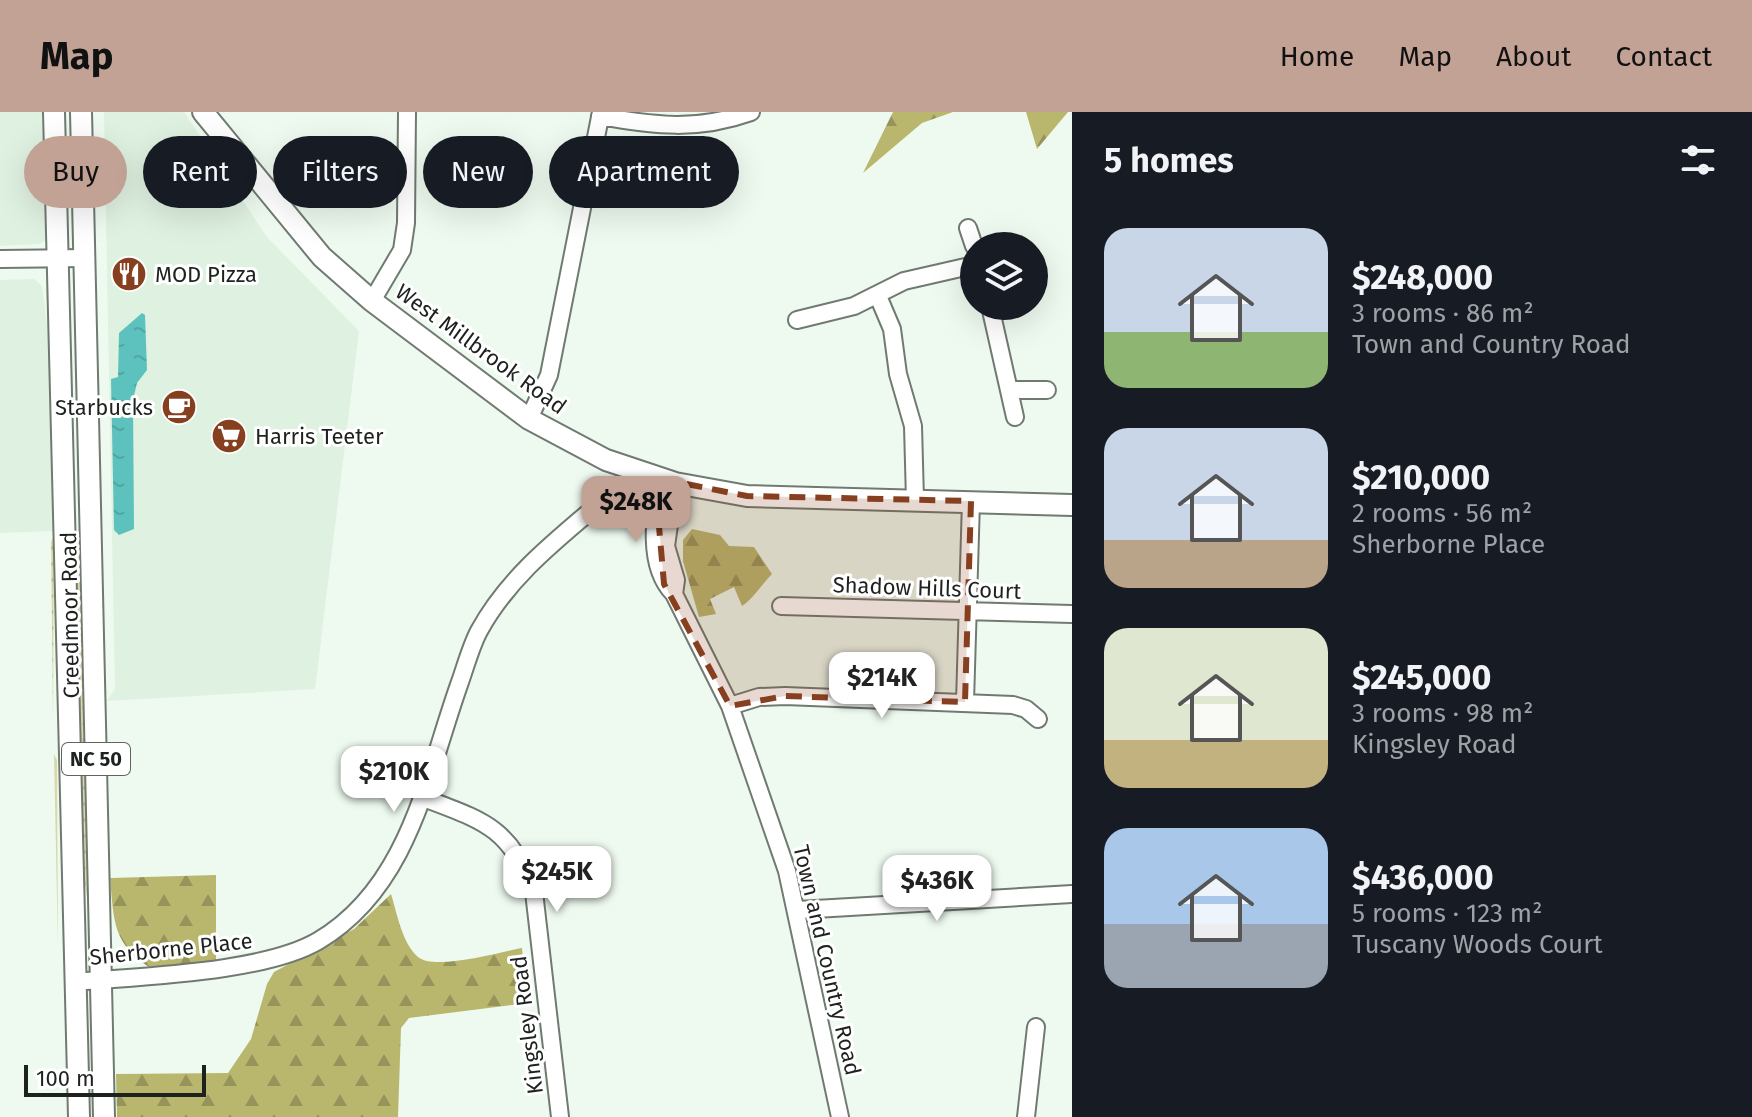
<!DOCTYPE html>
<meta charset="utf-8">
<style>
body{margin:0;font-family:"Fira Sans",sans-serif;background:#20242c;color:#f1f3f6;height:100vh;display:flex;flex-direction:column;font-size:30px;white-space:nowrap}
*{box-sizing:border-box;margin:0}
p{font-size:26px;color:#9ea1a6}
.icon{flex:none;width:44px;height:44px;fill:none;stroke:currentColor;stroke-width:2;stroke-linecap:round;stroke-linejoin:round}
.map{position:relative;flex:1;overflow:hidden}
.panel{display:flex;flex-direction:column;background:#171b24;width:680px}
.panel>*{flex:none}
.top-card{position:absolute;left:24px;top:24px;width:760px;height:72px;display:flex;gap:16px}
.fabs{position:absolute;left:960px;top:120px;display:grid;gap:16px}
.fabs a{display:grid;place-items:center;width:88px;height:88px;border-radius:50%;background:#171b24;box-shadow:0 8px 32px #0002;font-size:40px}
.scale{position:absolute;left:24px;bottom:20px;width:182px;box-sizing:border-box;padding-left:8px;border:4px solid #1e221e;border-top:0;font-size:22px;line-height:28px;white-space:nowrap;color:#1e221e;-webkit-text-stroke:6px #fff;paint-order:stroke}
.price{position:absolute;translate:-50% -68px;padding:0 18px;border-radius:16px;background:#fff;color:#222;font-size:26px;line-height:52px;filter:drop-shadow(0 2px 4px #0008)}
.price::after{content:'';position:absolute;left:50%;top:48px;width:24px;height:18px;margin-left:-12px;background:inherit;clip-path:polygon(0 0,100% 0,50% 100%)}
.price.on{background:#c1a295;color:#111}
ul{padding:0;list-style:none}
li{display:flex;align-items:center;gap:24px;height:200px;padding:0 32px}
li span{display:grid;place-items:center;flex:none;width:224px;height:160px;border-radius:24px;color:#555}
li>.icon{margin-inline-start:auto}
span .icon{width:96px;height:96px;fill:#fffc;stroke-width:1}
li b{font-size:34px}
h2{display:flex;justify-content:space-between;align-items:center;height:96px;padding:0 32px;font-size:34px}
.chip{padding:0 28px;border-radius:36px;background:#171b24;box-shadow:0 8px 32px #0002;font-size:28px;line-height:72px}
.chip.on{background:#c1a295;color:#111}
header{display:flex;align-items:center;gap:48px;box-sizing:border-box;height:112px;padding:0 40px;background:#c1a295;color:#111}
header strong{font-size:38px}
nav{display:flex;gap:44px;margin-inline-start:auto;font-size:28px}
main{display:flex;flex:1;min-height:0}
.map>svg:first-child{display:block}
.built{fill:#dff1e1}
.grass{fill:url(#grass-dots)}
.forest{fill:url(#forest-firs)}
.water{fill:url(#water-ripples)}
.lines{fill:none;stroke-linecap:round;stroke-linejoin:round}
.minor-casing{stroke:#707a71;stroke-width:20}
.major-casing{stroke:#707a71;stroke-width:24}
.minor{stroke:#fff;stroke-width:16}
.major{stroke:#fff;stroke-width:20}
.marked{fill:#87401f;fill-opacity:0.2;stroke:#87401f;stroke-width:6;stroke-dasharray:16 10;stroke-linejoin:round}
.labels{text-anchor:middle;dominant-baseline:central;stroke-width:6;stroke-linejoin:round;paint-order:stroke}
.shield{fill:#fff;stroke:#626462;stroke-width:2}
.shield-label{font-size:20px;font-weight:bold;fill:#1e221e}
.poi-label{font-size:22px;fill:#1e221e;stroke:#fff;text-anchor:start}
.street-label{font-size:22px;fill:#1e221e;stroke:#fff}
</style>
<header>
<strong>Map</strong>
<nav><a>Home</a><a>Map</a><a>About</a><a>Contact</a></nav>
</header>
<main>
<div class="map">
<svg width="1072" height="1005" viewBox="0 0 1072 1005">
<defs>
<pattern id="grass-dots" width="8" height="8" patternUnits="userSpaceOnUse" patternTransform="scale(2)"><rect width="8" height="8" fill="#d9d8a8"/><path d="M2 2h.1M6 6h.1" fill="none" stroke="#bab990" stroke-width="1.8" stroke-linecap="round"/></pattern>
<pattern id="forest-firs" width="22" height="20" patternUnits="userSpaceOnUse" patternTransform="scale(2)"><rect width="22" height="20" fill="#b9b76e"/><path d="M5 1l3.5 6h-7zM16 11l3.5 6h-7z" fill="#96945a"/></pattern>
<pattern id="water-ripples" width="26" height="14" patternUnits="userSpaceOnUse" patternTransform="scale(2)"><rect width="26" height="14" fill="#5dc2be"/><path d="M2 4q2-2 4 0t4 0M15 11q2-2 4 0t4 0" fill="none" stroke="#50a6a3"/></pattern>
</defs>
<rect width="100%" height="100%" fill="#eefaef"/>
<path class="built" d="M0,0H42L46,128L40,132L0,134Z
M104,0H184L267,125L359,219L315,577L107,589L115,577Z
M34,167L42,174L49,226L54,419L0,421V168Z"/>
<path class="grass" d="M45,173L54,231L60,418L54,431L53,609L51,430L57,418L52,230Z
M74,417L77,418L87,505L91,785H87L79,732Z
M54,642L57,648L58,836Z"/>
<path class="forest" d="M893,0H953L922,11L863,61Z
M1026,0H1068L1037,37Z
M692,417L720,423L729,434L754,435L772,462C762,472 753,487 742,494L734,475L710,487L716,502L699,505L683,449V428Z
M216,763V851L152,857C112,832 114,809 110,766Z
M391,782C397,801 402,831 418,845C435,859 500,840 522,836L527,891L409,906L401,916L398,1005H117L116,962L228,961L251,927L267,872L274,860L354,817Z"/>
<path class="water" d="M142,201L145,203L147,258L137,271L133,288L134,417L119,423L114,418L111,267L118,265L119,221Z"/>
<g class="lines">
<defs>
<path id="minor" d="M600,4C655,14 698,19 751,0
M968,116L974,134
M0,147L86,146
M878,184L892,217L898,262L913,314L915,388
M372,189L402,138L406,111L407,0
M990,194L1015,305
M797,208L854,194L904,169L974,153
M1009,278H1047
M529,307L549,263L601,0
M661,367C655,402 646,454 674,482L730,594L787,759L840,1005
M674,482L676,468L666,434L675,371
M781,494L1072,502
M965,590L971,389
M730,594L759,585L785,584L1013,593L1026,597L1038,607
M421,685C484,709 509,714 534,780L560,1005
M798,798L1072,782
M75,870C141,864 263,861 318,829C410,775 427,662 460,570C466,553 471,534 479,519C507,468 550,433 594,396
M1026,1005L1036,915"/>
<path id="major" d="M54,0L79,1005
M81,0L104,1005
M203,0L322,145L372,189L529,307L606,348L675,371L747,384L1072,393"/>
</defs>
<use href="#minor" class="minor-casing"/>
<use href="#major" class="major-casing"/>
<use href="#minor" class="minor"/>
<use href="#major" class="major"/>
</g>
<path class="marked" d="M661,367L747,384L971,389L965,590L785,584L730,594L664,472L657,391Z"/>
<defs>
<symbol id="restaurant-disc" viewBox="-11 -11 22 22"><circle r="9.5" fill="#87401f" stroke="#fff"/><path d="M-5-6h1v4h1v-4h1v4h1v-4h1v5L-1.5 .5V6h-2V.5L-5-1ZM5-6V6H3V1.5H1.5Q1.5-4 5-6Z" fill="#fff"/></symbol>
<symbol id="cafe-disc" viewBox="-11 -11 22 22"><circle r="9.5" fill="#87401f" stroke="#fff"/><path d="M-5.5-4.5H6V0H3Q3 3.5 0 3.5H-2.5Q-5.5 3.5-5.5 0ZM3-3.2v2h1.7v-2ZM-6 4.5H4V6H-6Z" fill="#fff"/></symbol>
<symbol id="supermarket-disc" viewBox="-11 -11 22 22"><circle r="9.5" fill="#87401f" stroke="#fff"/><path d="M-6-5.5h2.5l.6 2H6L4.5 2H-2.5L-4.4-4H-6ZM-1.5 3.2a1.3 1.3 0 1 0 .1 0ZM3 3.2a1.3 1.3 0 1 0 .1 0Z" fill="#fff"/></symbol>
</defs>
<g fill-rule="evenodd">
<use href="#restaurant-disc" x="109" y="142" width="40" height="40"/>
<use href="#cafe-disc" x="159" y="275" width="40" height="40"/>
<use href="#supermarket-disc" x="209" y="304" width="40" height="40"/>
</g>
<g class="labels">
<rect class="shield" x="62" y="631" width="68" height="32" rx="6"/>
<g class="shield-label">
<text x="96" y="647">NC 50</text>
</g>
<g class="poi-label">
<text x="155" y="162">MOD Pizza</text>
<text x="153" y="295" text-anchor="end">Starbucks</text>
<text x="255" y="324">Harris Teeter</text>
</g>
<g class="street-label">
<text transform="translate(481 237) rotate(36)">West Millbrook Road</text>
<text transform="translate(927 476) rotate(2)">Shadow Hills Court</text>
<text transform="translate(70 503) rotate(-91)">Creedmoor Road</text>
<text transform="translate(171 837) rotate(-6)">Sherborne Place</text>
<text transform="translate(827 848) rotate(77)">Town and Country Road</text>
<text transform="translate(527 913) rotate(-97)">Kingsley Road</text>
</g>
</g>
</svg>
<div class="fabs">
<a><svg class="icon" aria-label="layers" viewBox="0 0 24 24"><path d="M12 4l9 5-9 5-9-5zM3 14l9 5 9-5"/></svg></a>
</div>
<div class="scale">100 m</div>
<b class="price on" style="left:636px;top:432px">$248K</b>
<b class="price" style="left:882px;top:608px">$214K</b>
<b class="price" style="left:394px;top:702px">$210K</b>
<b class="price" style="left:557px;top:802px">$245K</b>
<b class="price" style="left:937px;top:811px">$436K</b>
<div class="top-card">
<a class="chip on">Buy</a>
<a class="chip">Rent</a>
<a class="chip">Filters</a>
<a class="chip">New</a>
<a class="chip">Apartment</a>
</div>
</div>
<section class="panel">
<h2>5 homes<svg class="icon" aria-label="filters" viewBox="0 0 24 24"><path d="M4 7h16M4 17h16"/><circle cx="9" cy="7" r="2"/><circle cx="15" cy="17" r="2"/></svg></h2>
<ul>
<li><span style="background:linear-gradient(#c9d6e8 65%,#8fb573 0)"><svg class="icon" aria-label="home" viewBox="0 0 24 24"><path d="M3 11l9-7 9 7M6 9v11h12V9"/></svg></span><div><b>$248,000</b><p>3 rooms · 86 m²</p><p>Town and Country Road</p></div></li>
<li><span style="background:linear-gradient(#c9d6e8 70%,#b9a48a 0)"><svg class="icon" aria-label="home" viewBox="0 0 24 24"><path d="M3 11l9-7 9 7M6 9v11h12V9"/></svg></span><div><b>$210,000</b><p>2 rooms · 56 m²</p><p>Sherborne Place</p></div></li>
<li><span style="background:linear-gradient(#dfe7d0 70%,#c2b280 0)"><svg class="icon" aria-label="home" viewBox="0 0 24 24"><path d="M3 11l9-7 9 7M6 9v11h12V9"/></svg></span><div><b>$245,000</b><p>3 rooms · 98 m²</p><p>Kingsley Road</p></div></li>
<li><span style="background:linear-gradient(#a9c7e8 60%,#9aa5b1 0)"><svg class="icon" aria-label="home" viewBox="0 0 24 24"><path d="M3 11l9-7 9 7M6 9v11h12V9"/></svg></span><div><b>$436,000</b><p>5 rooms · 123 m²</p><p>Tuscany Woods Court</p></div></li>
</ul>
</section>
</main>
